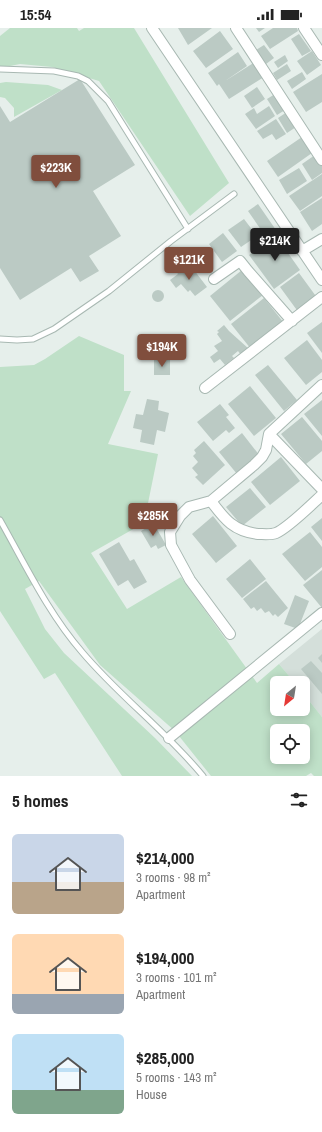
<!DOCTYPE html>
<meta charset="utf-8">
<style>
body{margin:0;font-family:"Archivo Narrow",sans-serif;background:#f6f6f6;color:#222;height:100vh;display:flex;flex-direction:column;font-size:15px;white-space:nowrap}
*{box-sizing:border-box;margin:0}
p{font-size:13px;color:#767676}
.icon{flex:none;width:22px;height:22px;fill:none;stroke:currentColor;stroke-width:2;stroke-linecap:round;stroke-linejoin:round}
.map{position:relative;height:748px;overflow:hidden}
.sheet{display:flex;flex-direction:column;background:#fff;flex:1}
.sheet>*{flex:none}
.needle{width:26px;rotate:210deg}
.fabs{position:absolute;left:270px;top:648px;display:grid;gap:8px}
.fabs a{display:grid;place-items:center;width:40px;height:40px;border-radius:6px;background:#fff;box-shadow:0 2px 10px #0003;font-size:20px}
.price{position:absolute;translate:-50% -34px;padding:0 9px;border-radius:4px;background:#804e3d;color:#fff;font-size:13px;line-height:26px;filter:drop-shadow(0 1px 2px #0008)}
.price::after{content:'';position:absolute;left:50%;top:24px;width:12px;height:9px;margin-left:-6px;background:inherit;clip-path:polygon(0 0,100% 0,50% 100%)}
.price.current{background:#222;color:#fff}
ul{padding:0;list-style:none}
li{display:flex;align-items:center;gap:12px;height:100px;padding:0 12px}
li span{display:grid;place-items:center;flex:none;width:112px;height:80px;border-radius:6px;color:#555}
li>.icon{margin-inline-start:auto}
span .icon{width:48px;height:48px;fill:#fffc;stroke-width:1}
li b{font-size:17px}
h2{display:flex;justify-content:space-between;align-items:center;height:48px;padding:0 12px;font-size:17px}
.status{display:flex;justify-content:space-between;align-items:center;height:28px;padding:0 20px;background:#fff;direction:ltr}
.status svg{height:11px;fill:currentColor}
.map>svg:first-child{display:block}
.built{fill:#d4dfda}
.green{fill:#bfe0c8;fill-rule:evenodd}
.building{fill:#bbcac4}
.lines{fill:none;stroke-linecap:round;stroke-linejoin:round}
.service-casing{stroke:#a8b8b2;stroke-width:7}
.minor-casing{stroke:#a8b8b2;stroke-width:12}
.service{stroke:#fff;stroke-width:5}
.minor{stroke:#fff;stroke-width:10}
</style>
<div class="status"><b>15:54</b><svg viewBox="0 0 49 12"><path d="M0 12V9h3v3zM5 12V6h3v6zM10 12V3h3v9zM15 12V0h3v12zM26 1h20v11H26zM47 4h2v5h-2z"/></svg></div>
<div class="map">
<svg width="322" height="748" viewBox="0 0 322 748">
<rect width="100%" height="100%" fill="#e6efeb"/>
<path class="built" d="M322,601V689L303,665V655H295L279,636Z"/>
<path class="green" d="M10,0H77L79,3L84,0H134L229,155L190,188L99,53L52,39L20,36L0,40V8Z
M6,54L48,57L62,62L14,89V80L5,70L0,69V55Z
M79,308L124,327V363H131L108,416L158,426L144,495L91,525L127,581L181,549L257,655L279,636L295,655H277V681H303V665L322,689V748H314L311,745L306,748H211L175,703L100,637L39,553L25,561L45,601L64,625L155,710L192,748H122L55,645L44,651L0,583V339L34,337L45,331ZM277,703H303V729H277Z"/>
<path class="building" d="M178,0H212L188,17Z
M256,0H265L259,4Z
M273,0H297L298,3L270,21L261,8Z
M220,3L233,21L206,40L193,23Z
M299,6L311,23L302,28L291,11Z
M264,17L274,30L266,36L256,22Z
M312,23L321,37L307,47L297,33Z
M238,24L247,38L225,53L255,34L264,49L229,71L219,56L217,58L208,45Z
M285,27L288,33L278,40L274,34Z
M287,36L291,43L277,52L273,45Z
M302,44L306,51L292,61L287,53Z
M322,46V74L306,84L293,64Z
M80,51L135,137L93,163L121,208L89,228L99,243L80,254L71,240L20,272L0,240V78L10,94Z
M257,59L265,71L252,80L244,68Z
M275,66L285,82L277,87L267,71Z
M269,78L275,88L256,101L245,86L254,80L257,86Z
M287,84L296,99L287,105L278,90Z
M276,91L286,106L276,112L272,106L263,111L257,103Z
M302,109L312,125L278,149L267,133Z
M315,127L322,137V145L312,152L302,136Z
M299,140L307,153L287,166L279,152Z
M322,146V168L300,183L289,168Z
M322,170V196L312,203L300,184Z
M258,176L276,202L266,209L248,183Z
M244,191L257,208L241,219L228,202Z
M223,205L237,223L222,234L209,216Z
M276,208L300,242L274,261L249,227Z
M182,238L189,246L194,242L207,259L195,268L190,262L188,264L181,256L176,260L170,252L178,246L176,243Z
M242,242L263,267L230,293L210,268Z
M299,245L318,271L299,285L280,259Z
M152 268a6 6 0 1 1 12 0a6 6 0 1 1-12 0Z
M264,270L284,295L251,321L231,296Z
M322,294V325L307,305Z
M224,297L229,303L249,321L241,327L238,323L232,328L234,330L225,337L220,331L214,335L210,329L218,323L214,318L222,313L217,306L219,304L217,303Z
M307,312L322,332V344L306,357L284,330Z
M154,332H170V347H154Z
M268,337L297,372L284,383L255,347Z
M250,358L276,390L254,408L228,376Z
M147,371L159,373L158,382L169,385L165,404L157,402L154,417L140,414L142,402L133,400L136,386L143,387Z
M322,372V408L304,386Z
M220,376L229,387L226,389L235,400L229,405L226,402L213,413L197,394Z
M302,389L322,413V423L306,436L281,406Z
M242,405L260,428L237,446L219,424Z
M204,413L225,437L203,457L195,449L198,447L192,440L198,434L193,428L196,425L194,422Z
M281,429L300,453L270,477L251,454Z
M250,460L266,479L242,498L226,479Z
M213,488L237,518L216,535L192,506Z
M322,490V513L311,499Z
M154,496L166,517L158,521L156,517L151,520L141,503Z
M310,504L322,519V539L305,553L282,526Z
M119,514L130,533L134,531L147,554L134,561L128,552L118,558L99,526Z
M250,531L266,551L242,570L226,551Z
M322,542V580L303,557Z
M266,553L288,580L278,589L275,586L273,588L269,583L265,585L261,580L257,583L254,579L251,581L243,571Z
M295,567L309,573L298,601L284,596Z
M322,626V635L318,630Z
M311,633L322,645V666L301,641Z"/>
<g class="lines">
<defs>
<path id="service" d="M0,41L54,43L78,48L88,53L108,73L188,201
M0,311L17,312L33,311L54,301L109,263L171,213L234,166
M0,492C25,536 48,585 82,624C119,668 166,703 203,748"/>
<path id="minor" d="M152,0L322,252
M236,0L322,132
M304,0L322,27
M302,223L322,211
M214,251L240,233L248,243L292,293
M205,360L322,269
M269,406L322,461
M211,473C225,492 234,503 258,506C263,506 271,507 276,505C288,500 311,477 322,467
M230,606L190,552L171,517L170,504L180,488L189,479L211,473L254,437L262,429L266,422L269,406L322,357
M169,710L322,585"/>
</defs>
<use href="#service" class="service-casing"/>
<use href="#minor" class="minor-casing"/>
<use href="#service" class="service"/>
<use href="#minor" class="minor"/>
</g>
</svg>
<div class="fabs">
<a><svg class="needle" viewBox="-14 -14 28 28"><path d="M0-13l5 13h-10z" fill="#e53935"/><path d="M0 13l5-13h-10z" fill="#767676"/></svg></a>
<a><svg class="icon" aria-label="locate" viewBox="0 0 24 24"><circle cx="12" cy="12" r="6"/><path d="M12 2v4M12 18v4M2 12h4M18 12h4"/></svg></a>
</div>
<b class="price" style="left:56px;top:161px">$223K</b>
<b class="price current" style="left:275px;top:234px">$214K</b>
<b class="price" style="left:189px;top:253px">$121K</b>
<b class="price" style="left:162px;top:340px">$194K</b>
<b class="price" style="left:153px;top:509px">$285K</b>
</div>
<section class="sheet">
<h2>5 homes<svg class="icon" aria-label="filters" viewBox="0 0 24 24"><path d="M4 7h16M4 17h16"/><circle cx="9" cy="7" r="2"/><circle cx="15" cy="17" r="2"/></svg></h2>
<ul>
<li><span style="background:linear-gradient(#c9d6e8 60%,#b9a48a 0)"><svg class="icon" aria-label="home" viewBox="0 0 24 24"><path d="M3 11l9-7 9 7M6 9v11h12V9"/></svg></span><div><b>$214,000</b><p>3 rooms · 98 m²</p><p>Apartment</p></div></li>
<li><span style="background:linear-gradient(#ffd9b3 75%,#9aa5b1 0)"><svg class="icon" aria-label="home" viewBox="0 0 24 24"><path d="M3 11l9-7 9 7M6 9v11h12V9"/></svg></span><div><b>$194,000</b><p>3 rooms · 101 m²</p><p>Apartment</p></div></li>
<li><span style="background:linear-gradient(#bfe0f5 70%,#7fa58c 0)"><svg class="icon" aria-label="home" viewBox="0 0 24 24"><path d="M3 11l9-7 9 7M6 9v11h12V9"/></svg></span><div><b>$285,000</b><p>5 rooms · 143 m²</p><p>House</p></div></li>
</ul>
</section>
